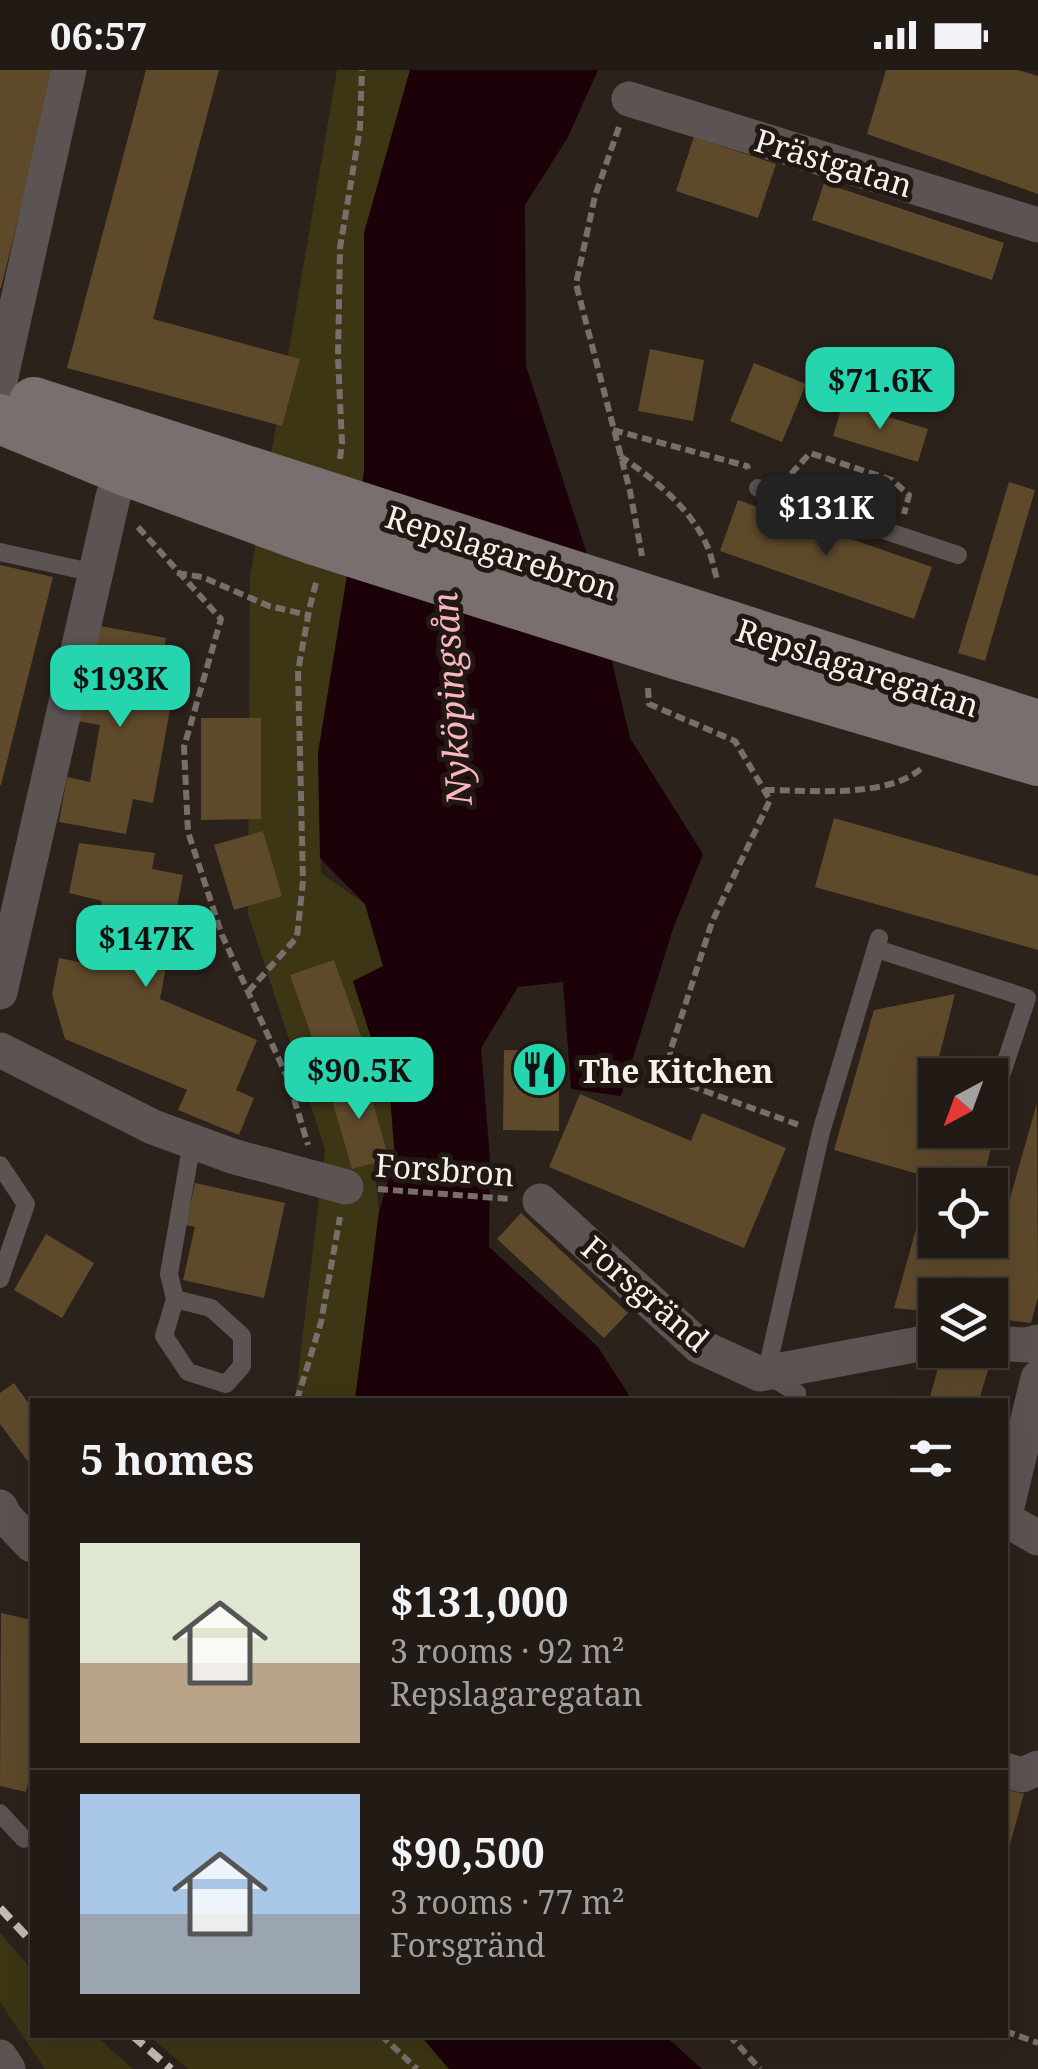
<!DOCTYPE html>
<meta charset="utf-8">
<style>
body{margin:0;font-family:"Noto Serif",serif;background:#29231e;color:#f1f3f6;height:100vh;display:flex;flex-direction:column;font-size:38px;white-space:nowrap}
*{box-sizing:border-box;margin:0}
p{font-size:32px;color:#a2a1a0}
.icon{flex:none;width:55px;height:55px;fill:none;stroke:currentColor;stroke-width:2;stroke-linecap:round;stroke-linejoin:round}
.map{position:relative;flex:1;overflow:hidden}
.side{position:absolute;left:30px;top:1328px;width:978px;height:640px;display:flex;flex-direction:column;background:#211a15;border-radius:0px;box-shadow:0 10px 40px #0002,0 0 0 2px #3e3834}
.side>*{flex:none}
.needle{width:65px;rotate:221deg}
.tools{position:absolute;left:918px;top:988px;display:grid;gap:20px}
.tools a{display:grid;place-items:center;width:90px;height:90px;border-radius:0px;background:#211a15;box-shadow:0 10px 40px #0002,0 0 0 2px #3e3834;font-size:50px}
.price{position:absolute;translate:-50% -85px;padding:0 22px;border-radius:20px;background:#25d5ae;color:#111;font-size:32px;line-height:65px;filter:drop-shadow(0 2px 5px #0008)}
.price::after{content:'';position:absolute;left:50%;top:60px;width:30px;height:22px;margin-left:-15px;background:inherit;clip-path:polygon(0 0,100% 0,50% 100%)}
.price.current{background:#222;color:#fff}
ul{padding:0;list-style:none}
li{display:flex;align-items:center;gap:30px;height:250px;padding:0 50px}
li+li{border-top:2px solid #3e3834}
li span{display:grid;place-items:center;flex:none;width:280px;height:200px;border-radius:0px;color:#555}
li>.icon{margin-inline-start:auto}
span .icon{width:120px;height:120px;fill:#fffc;stroke-width:1}
li b{font-size:42px}
h2{display:flex;justify-content:space-between;align-items:center;height:120px;padding:0 50px;font-size:42px}
.status{display:flex;justify-content:space-between;align-items:center;height:70px;padding:0 50px;background:#211a15;direction:ltr}
.status svg{height:28px;fill:currentColor}
.map>svg:first-child{display:block}
.green{fill:#3c3614}
.water{fill:#1c0109}
.building{fill:#5e492b}
.lines{fill:none;stroke-linecap:round;stroke-linejoin:round}
.path{stroke:#786f6a;stroke-width:6;stroke-dasharray:10 5;stroke-linecap:butt}
.lane{stroke:#5b5453;stroke-width:18}
.street{stroke:#5b5453;stroke-width:35}
.secondary{stroke:#796f6e;stroke-width:50}
.rail{stroke:#c4bdb8;stroke-width:8;stroke-dasharray:15 8;stroke-linecap:butt}
.labels{text-anchor:middle;dominant-baseline:central;stroke-width:10;stroke-linejoin:round;paint-order:stroke}
.street-label{font-size:32px;fill:#f7f0ec;stroke:#221813}
.poi-label{font-size:32px;font-weight:bold;fill:#f7f0ec;stroke:#221813;text-anchor:start}
.water-label{font-size:35px;font-style:italic;fill:#fbb5c6;stroke:#221813}
</style>
<div class="status"><b>06:57</b><svg viewBox="0 0 49 12"><path d="M0 12V9h3v3zM5 12V6h3v6zM10 12V3h3v9zM15 12V0h3v12zM26 1h20v11H26zM47 4h2v5h-2z"/></svg></div>
<div class="map">
<svg width="1038" height="1999" viewBox="0 0 1038 1999">
<rect width="100%" height="100%" fill="#2c221c"/>
<path class="green" d="M337,0H410L364,163V402L318,683L321,803L365,834L383,897L353,912L390,1026L395,1087L375,1102L379,1142L355,1330H295L325,1079L248,844L250,507Z
M0,1863L32,1900V1965H95L133,1999H45L0,1932Z
M148,1965H420L449,1999H188Z"/>
<path class="water" d="M410,0H598L568,67L525,135L526,296L586,481L630,668L703,784L673,859L621,1026L571,1019L563,912L518,917L481,978L490,1089L489,1177L598,1277L632,1330H355L379,1142L395,1087L390,1026L353,911L383,896L365,834L320,788L318,683L364,402V163Z
M420,1965H664L702,1999H449Z"/>
<path class="building" d="M0,0H55L1,218H0Z
M146,0H219L153,249L300,289L282,356L67,298Z
M886,0H1018L1038,6V124L867,64Z
M694,67L776,94L758,148L676,121Z
M824,113L1004,173L992,210L812,150Z
M650,279L704,290L693,351L638,341Z
M754,293L806,314L782,372L730,351Z
M843,333L928,359L918,392L833,366Z
M1009,412L1035,420L985,591L958,583Z
M738,430L932,497L914,549L720,481Z
M0,495L53,507L1,715H0Z
M95,555L166,568L154,630L171,634L153,733L133,729L126,764L59,752L67,707L90,712L100,655L78,651Z
M201,648H261V749L201,750Z
M834,748L1038,806V880L815,817Z
M263,761L282,826L234,840L214,775Z
M79,773L155,783L152,799L183,805L160,929L257,970L236,1020L254,1028L239,1065L178,1040L187,1020L65,969L52,924L59,888L89,894L102,831L69,823Z
M334,890L366,980L322,996L290,905Z
M955,924L933,1011L935,1060H990V1056L996,1058L982,1115H956L834,1080L874,940Z
M504,980L559,981V1061L503,1060Z
M365,1005L389,1089L352,1099L328,1016Z
M580,1024L691,1071L702,1043L786,1078L744,1178L549,1097Z
M1037,1033L1038,1227L1031,1253L990,1248V1225H935V1242L894,1238L920,1145L935,1149V1170H990V1164L999,1167Z
M195,1113L285,1133L264,1228L183,1210L195,1157L186,1155Z
M521,1143L628,1243L604,1268L497,1169Z
M46,1164L94,1193L62,1248L14,1220Z
M942,1284L989,1297L979,1330H929Z
M14,1313L32,1338V1397L0,1354V1323Z
M1,1543L32,1550V1695L26,1722L0,1716Z
M1005,1719L1024,1724L1008,1781L1005,1780Z"/>
<g class="lines">
<path class="path" d="M619,57L595,126L576,214L630,421L642,486
M613,360L747,396L748,399
M620,386C654,409 692,439 708,478C712,488 714,499 717,509
M340,389L342,373L338,287L340,178L360,58L362,0
M791,404L810,383L892,410L909,425L904,444
M138,457L221,549L184,677L188,762L222,865L288,1009L308,1075
M177,503L202,507L269,536L308,545
M648,618L649,634L735,671L770,730L712,852L670,982L674,1010L799,1055
M765,720C810,720 889,729 923,697
M248,922L297,867L303,811L298,601L310,536L317,509
M378,1119L510,1129
M297,1330L321,1252L340,1147
M1005,1961L1038,1973
M381,1965L417,1999
M729,1965L760,1999"/>
<path class="lane" d="M758,418L958,485
M0,482L95,503
M877,879L1027,928L1002,1003
M0,1095L26,1134L0,1209
M175,1229L211,1238L242,1266V1296L226,1314L188,1302L164,1266L175,1229L169,1204L192,1072
M795,1330L797,1323L766,1304L821,1062L879,868
M0,1743L24,1769"/>
<path class="street" d="M629,29L1038,155
M0,311L69,0
M0,922L113,427L130,379
M0,980L153,1057L232,1086L346,1117
M540,1131L699,1276L760,1304L935,1271
M990,1273L1027,1275L1038,1272
M0,1437L6,1448L32,1475
M1005,1445L1038,1308
M1005,1449L1038,1468
M1005,1700L1022,1705L1038,1698
M0,1987L8,1999"/>
<path class="secondary" d="M34,332L1038,655
M0,349L123,400L314,470L678,585L1038,691"/>
<path class="rail" d="M0,1838L32,1872
M132,1965L171,1999"/>
</g>
<defs>
<symbol id="restaurant-disc" viewBox="-11 -11 22 22"><circle r="9.5" fill="#25d5ae" stroke="#221813"/><path d="M-5-6h1v4h1v-4h1v4h1v-4h1v5L-1.5 .5V6h-2V.5L-5-1ZM5-6V6H3V1.5H1.5Q1.5-4 5-6Z" fill="#111"/></symbol>
</defs>
<g fill-rule="evenodd">
<use href="#restaurant-disc" x="508" y="968" width="63" height="63"/>
</g>
<g class="labels">
<g class="street-label">
<text transform="translate(834 92) rotate(17)">Prästgatan</text>
<text transform="translate(502 482) rotate(18)">Repslagarebron</text>
<text transform="translate(858 597) rotate(18)">Repslagaregatan</text>
<text transform="translate(445 1099) rotate(4)">Forsbron</text>
<text transform="translate(646 1223) rotate(41)">Forsgränd</text>
</g>
<g class="poi-label">
<text x="579" y="1000">The Kitchen</text>
</g>
<g class="water-label">
<text transform="translate(451 629) rotate(-94)">Nyköpingsån</text>
</g>
</g>
</svg>
<div class="tools">
<a><svg class="needle" viewBox="-14 -14 28 28"><path d="M0-13l5 13h-10z" fill="#e53935"/><path d="M0 13l5-13h-10z" fill="#a2a1a0"/></svg></a>
<a><svg class="icon" aria-label="locate" viewBox="0 0 24 24"><circle cx="12" cy="12" r="6"/><path d="M12 2v4M12 18v4M2 12h4M18 12h4"/></svg></a>
<a><svg class="icon" aria-label="layers" viewBox="0 0 24 24"><path d="M12 4l9 5-9 5-9-5zM3 14l9 5 9-5"/></svg></a>
</div>
<b class="price" style="left:880px;top:362px">$71.6K</b>
<b class="price current" style="left:826px;top:489px">$131K</b>
<b class="price" style="left:120px;top:660px">$193K</b>
<b class="price" style="left:146px;top:920px">$147K</b>
<b class="price" style="left:359px;top:1052px">$90.5K</b>
<section class="side">
<h2>5 homes<svg class="icon" aria-label="filters" viewBox="0 0 24 24"><path d="M4 7h16M4 17h16"/><circle cx="9" cy="7" r="2"/><circle cx="15" cy="17" r="2"/></svg></h2>
<ul>
<li><span style="background:linear-gradient(#dfe7d0 60%,#b9a48a 0)"><svg class="icon" aria-label="home" viewBox="0 0 24 24"><path d="M3 11l9-7 9 7M6 9v11h12V9"/></svg></span><div><b>$131,000</b><p>3 rooms · 92 m²</p><p>Repslagaregatan</p></div></li>
<li><span style="background:linear-gradient(#a9c7e8 60%,#9aa5b1 0)"><svg class="icon" aria-label="home" viewBox="0 0 24 24"><path d="M3 11l9-7 9 7M6 9v11h12V9"/></svg></span><div><b>$90,500</b><p>3 rooms · 77 m²</p><p>Forsgränd</p></div></li>
</ul>
</section>
</div>
